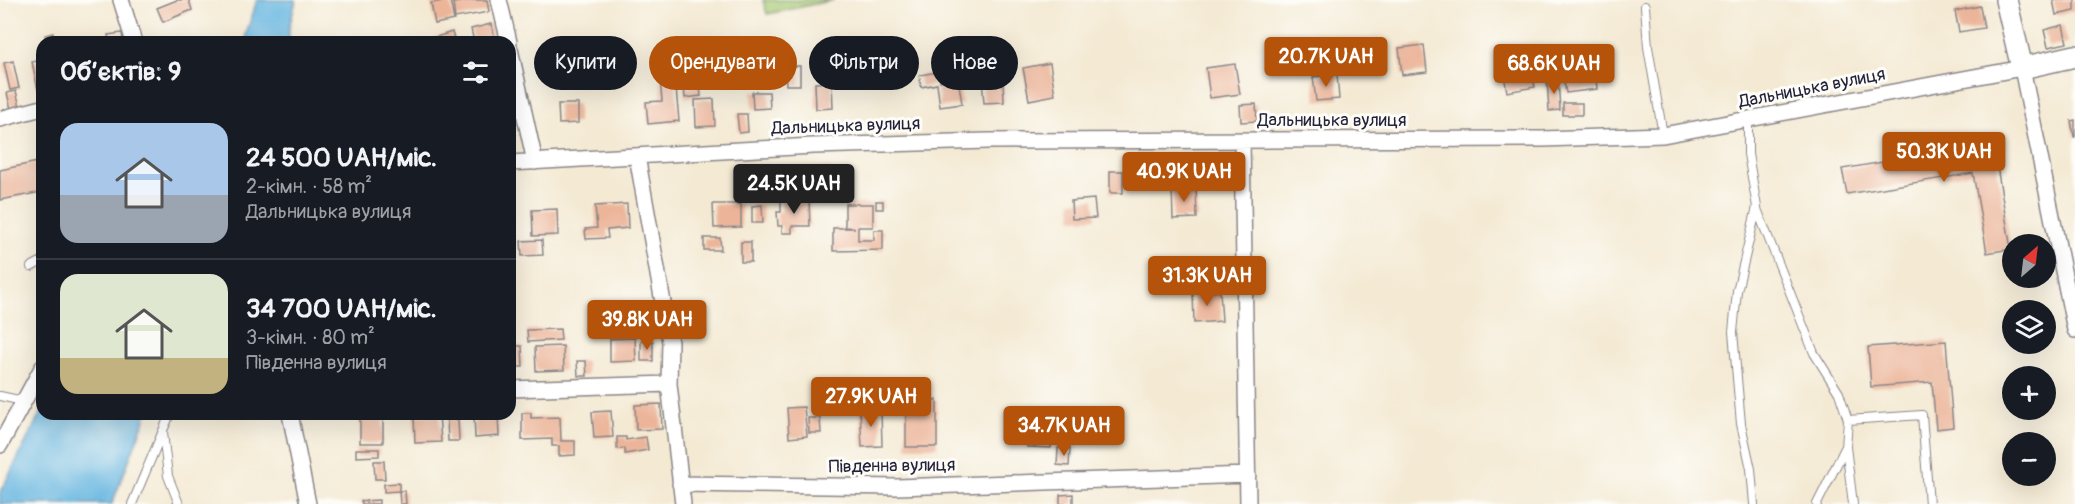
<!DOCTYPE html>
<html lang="uk">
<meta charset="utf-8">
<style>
body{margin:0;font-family:Pangolin,sans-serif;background:#242831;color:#f1f3f6;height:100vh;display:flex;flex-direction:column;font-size:22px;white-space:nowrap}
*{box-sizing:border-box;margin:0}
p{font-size:20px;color:#9ea1a6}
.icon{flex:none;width:33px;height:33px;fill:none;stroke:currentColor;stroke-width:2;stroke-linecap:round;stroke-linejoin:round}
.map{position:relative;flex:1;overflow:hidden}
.side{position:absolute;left:36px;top:36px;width:480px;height:384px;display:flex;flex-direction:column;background:#171b24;border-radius:18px;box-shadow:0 6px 24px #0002}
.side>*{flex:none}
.banner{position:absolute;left:534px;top:36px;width:570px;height:54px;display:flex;gap:12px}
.needle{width:39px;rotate:28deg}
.controls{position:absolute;left:2002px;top:234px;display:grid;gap:12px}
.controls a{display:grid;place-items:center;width:54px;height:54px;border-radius:50%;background:#171b24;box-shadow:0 6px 24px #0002;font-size:30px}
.price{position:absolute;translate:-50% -51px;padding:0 14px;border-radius:6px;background:#b45309;color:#fff;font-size:20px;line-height:39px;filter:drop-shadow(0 2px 3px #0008)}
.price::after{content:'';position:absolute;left:50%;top:36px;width:18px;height:14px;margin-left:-9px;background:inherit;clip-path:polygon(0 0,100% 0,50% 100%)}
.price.selected{background:#222;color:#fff}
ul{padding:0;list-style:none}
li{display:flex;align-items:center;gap:18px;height:150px;padding:0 24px}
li+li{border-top:2px solid #363941}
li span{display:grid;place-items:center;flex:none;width:168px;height:120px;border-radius:18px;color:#555}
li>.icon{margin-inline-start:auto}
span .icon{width:72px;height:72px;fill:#fffc;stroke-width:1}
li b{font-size:26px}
h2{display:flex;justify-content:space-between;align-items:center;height:72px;padding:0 24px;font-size:26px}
.tag{padding:0 21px;border-radius:27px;background:#171b24;box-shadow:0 6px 24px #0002;font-size:21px;line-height:54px}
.tag.selected{background:#b45309;color:#fff}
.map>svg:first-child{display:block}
.green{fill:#a6c972;stroke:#647656;stroke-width:1.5}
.water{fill:#65b5e0;stroke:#446c8e;stroke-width:1.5}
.building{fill:#ecb59a}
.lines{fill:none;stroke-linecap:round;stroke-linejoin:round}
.lane-casing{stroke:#8b8688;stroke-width:10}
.street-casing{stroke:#8b8688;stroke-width:18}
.secondary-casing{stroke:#8b8688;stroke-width:24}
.lane{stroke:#fff;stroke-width:8}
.street{stroke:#fff;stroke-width:15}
.secondary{stroke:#fff;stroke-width:21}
.labels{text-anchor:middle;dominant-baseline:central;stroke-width:6;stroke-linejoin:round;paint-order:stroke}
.street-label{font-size:18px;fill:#22223b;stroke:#fdfcf7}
</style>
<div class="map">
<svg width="2075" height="504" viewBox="0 0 2075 504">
<rect width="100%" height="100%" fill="#fdfcf7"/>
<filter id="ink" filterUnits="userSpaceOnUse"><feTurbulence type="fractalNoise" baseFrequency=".0167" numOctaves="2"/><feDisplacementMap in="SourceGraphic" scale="12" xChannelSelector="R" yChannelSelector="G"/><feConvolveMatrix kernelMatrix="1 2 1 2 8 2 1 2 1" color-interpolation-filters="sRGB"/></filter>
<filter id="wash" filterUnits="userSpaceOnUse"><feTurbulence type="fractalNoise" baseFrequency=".008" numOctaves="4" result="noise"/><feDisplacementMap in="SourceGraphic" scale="24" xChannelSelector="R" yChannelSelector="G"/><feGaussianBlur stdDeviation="1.35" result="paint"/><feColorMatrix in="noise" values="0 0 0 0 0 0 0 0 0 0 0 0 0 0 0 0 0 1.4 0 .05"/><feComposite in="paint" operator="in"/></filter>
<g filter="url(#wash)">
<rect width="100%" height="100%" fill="#f4ead4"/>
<path class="green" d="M763,0H834L767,14Z"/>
<path class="water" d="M257,0H296L289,28V42H246V34Z
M42,410V414H147L112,504H0V493Z"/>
<g id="blocks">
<path class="building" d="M177,0H189L192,10L163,22L157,8Z
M450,0L454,20L435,24L431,3Z
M472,0H487L489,12L455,18L453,3Z
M2053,0H2075V11L2056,15Z
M1980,6L1984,28L1959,32L1955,11Z
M491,24L496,42H474L471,29Z
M2063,25L2067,43L2048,47L2044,30Z
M452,32L455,42H435L433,38Z
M53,33L55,42H46L45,35Z
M122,33L123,42H109L108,35Z
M94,38L95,42H81V41Z
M1424,45L1427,72L1402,75L1399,48Z
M1328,54L1329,68L1298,71L1297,57Z
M1529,59L1535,87L1507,92L1502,64Z
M42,60V89L38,90L32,62Z
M13,61L19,88L10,90L4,63Z
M1050,63L1055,95L1029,100L1023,68Z
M1235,64L1240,94L1210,98L1206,68Z
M785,66H800V85H786Z
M938,72L940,81L958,78L962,104L940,107L937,84L921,87L919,75Z
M1337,74L1339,99L1316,101L1313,77Z
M675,77L679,121L648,124L646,102L662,101L660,78Z
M1003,78L1004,102L984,103L982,80Z
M1558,79L1560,110L1549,111L1547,80Z
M1596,79L1597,89L1566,93L1564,82Z
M832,82L833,108L816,109L815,83Z
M700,86L701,96L685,98L684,87Z
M16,91L20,107L11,109L7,93Z
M752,92H769L770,108L753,109Z
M714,99L715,126L696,127L695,100Z
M1563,103H1582V115H1563Z
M558,104H578V123L559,124Z
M1256,104L1257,121L1241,122L1240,105Z
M737,114H747L748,132L739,133Z
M2075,120V137H2074L2071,121Z
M1993,143L2011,249L1987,253L1973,173L1847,194L1842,169Z
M42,161V192L0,200V170Z
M813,168H830L831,185L813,186Z
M754,170H765L766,184H755Z
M1110,171H1123V193H1110Z
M1196,187L1197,218L1173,219L1172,188Z
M1094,199L1096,218L1072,219L1071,201Z
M809,200L810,226H792V233H782V226H778L777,212H781V201Z
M876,201H883V209H876Z
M627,204L628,228L607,230L608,238L586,239L585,229L597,228L595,206Z
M713,204H741V227L714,228Z
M845,204H873V227H858V240H874V230H883V250L833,251V228H855L845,227Z
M762,205L763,223H752V206Z
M557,209L558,235L533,236L532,210Z
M704,238H720L721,250H704Z
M542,240L543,255L522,256L521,241Z
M741,242H751V262H741Z
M1220,291L1222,321L1194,323L1193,293Z
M560,329L561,340L528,342L527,330Z
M635,338L636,361L610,362V339Z
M641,341H653V361H641Z
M1946,341L1953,427L1936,429L1932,382L1871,387L1868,347Z
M510,346H522L523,367H510Z
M563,346L564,370L536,371L535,347Z
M577,361H586L587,376H578Z
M906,400H937V447H906Z
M661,404L662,429L636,430L635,405Z
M804,407L807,436L789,438L787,408Z
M1028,407H1058V423H1052L1051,448L1027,447Z
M881,409L882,446L862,447L860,410Z
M611,411L613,437L594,438L592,412Z
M522,413H531V418L560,417L561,441H575V455L559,456V446H552V439L522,440Z
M439,414L441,442L415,443L414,416Z
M474,414H498L499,436L475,438Z
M360,418H383V443H360Z
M808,418H820L821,433H809Z
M458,419L459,441H448L447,420Z
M617,437H626V440L646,437L648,450L625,454V448L617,449Z
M1058,448H1070L1069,466L1057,465Z
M356,449H379V456L356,457Z
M374,461H384L385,479H375Z
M399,483V491H405L406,504H400L399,491L384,492V484Z
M1073,494V504H1060V495Z
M379,500V504H362L361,501Z"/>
</g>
</g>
<g filter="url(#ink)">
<use href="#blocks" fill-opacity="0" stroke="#8b8688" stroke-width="1.5"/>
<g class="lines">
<defs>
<path id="lane" d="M1645,6L1648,47L1663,135
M1748,120V154L1757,207L1737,291L1733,332L1741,424L1751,469L1754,504
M1757,209L1814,353L1839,393L1848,420L1846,447L1853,504
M31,267L42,261
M0,396L23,401
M1848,420L1922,415L1929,504
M163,432L168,476L179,504
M132,504L170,414
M1817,504L1845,448"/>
<path id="street" d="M121,0L134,42
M499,0L509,42
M510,49L535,162
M0,119L42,108
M1242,140L1248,504
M637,156L670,342L669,384L683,504
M510,163L813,146L988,141L1542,139L1663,135L2022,68L2075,330
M510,389L669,384
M290,414L308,504
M0,445L42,368
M680,484L897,487L1248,475"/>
<path id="secondary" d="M2006,0L2022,68L2075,56"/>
</defs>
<use href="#lane" class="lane-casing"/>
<use href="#street" class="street-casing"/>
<use href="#secondary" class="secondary-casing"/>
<use href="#lane" class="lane"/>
<use href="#street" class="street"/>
<use href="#secondary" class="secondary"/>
</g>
</g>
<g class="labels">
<g class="street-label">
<text transform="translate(1812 88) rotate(-11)">Дальницька вулиця</text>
<text x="1332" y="120">Дальницька вулиця</text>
<text transform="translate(846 126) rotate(-2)">Дальницька вулиця</text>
<text transform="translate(892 466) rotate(-1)">Південна вулиця</text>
</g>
</g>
</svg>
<div class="controls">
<a><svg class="needle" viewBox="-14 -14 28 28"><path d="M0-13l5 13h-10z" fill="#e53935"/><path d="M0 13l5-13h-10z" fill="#9ea1a6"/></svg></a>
<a><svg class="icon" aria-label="layers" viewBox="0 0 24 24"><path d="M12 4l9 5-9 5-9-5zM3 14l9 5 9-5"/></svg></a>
<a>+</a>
<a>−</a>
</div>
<b class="price" style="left:1326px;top:88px">20.7K UAH</b>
<b class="price" style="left:1554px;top:95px">68.6K UAH</b>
<b class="price" style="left:1944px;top:183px">50.3K UAH</b>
<b class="price" style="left:1184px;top:203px">40.9K UAH</b>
<b class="price selected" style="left:794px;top:215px">24.5K UAH</b>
<b class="price" style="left:1207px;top:307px">31.3K UAH</b>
<b class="price" style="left:647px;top:351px">39.8K UAH</b>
<b class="price" style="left:871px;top:428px">27.9K UAH</b>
<b class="price" style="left:1064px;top:457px">34.7K UAH</b>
<div class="banner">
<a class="tag">Купити</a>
<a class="tag selected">Орендувати</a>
<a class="tag">Фільтри</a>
<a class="tag">Нове</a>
</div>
<section class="side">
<h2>Об’єктів: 9<svg class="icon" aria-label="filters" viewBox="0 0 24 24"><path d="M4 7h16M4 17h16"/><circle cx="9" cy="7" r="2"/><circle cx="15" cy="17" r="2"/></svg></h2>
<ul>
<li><span style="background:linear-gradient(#a9c7e8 60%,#9aa5b1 0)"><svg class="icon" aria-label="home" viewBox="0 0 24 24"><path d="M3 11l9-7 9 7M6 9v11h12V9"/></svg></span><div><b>24 500 UAH/міс.</b><p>2-кімн. · 58 m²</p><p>Дальницька вулиця</p></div></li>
<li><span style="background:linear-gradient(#dfe7d0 70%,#c2b280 0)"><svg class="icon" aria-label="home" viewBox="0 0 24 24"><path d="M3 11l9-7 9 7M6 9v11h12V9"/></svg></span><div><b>34 700 UAH/міс.</b><p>3-кімн. · 80 m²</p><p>Південна вулиця</p></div></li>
</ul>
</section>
</div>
